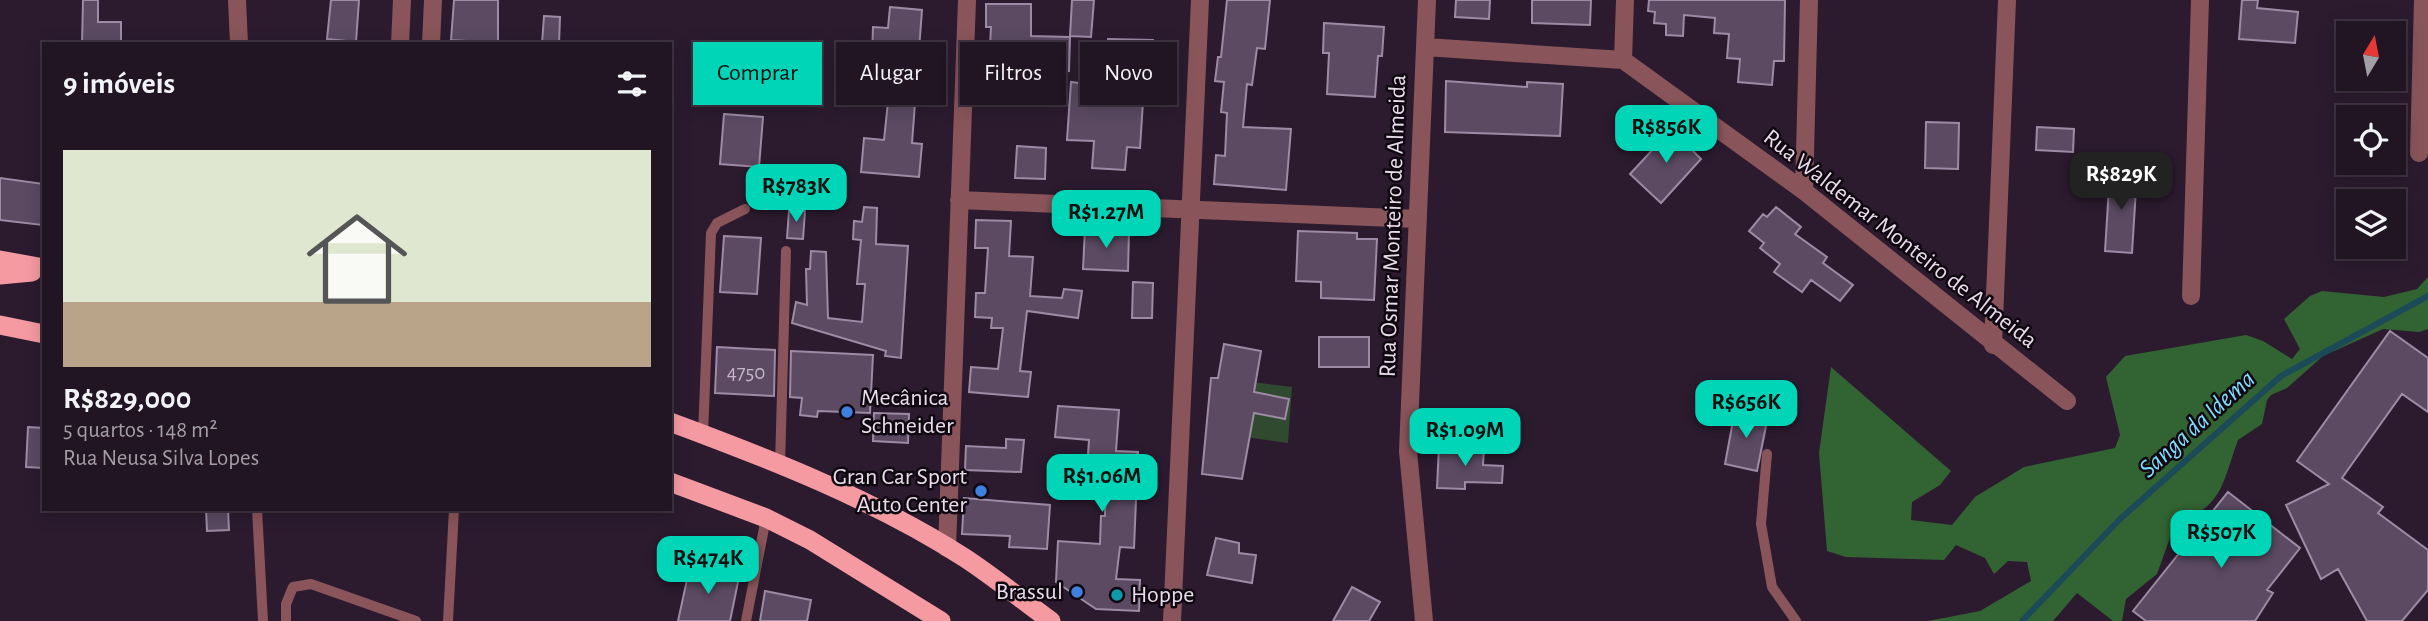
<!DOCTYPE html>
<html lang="pt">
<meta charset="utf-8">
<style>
body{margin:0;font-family:"Alegreya Sans",sans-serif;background:#291d2b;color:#f1f3f6;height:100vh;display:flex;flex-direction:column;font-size:26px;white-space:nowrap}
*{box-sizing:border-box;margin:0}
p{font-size:23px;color:#a29ea6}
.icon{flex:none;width:38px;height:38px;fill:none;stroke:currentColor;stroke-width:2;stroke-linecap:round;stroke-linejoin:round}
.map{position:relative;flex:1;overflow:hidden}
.details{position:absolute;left:42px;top:42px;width:630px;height:469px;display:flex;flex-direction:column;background:#211423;border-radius:0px;box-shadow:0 4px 18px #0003,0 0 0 2px #3e3341}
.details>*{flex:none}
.hud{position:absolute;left:693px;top:42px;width:665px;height:63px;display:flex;gap:14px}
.needle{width:46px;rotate:10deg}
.tools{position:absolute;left:2336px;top:21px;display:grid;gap:14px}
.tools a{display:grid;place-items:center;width:70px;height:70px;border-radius:0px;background:#211423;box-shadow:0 4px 18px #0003,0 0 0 2px #3e3341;font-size:35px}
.price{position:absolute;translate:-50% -60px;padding:0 16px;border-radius:14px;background:#00d5b7;color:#111;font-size:23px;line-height:46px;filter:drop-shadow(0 2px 4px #0008)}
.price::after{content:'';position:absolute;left:50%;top:42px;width:21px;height:16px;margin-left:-10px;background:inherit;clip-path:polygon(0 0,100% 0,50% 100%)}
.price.selected{background:#222;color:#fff}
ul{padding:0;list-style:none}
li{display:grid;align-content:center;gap:14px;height:371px;padding:0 21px}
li+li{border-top:2px solid #3e3341}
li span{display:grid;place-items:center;height:217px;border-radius:0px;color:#555}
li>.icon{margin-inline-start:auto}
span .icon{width:126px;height:126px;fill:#fffc;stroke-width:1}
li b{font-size:30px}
h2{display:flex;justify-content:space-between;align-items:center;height:84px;padding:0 21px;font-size:30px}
.pill{padding:0 24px;border-radius:0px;background:#211423;box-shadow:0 4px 18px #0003,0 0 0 2px #3e3341;font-size:24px;line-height:63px}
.pill.selected{background:#00d5b7;color:#111}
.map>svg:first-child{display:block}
.green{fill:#2f4a2e}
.forest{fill:#326332}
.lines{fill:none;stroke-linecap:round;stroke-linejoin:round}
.stream{stroke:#1b4a59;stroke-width:6}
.building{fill:#5b4a62;stroke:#9d8aa5;stroke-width:2}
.service{stroke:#89555a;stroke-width:10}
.minor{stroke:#89555a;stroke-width:18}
.tertiary{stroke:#89555a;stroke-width:18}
.trunk{stroke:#f69aa2;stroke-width:19}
.shop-dot{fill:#3f7fe0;stroke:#100811;stroke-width:2.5}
.culture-dot{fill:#0f9aa8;stroke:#100811;stroke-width:2.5}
.labels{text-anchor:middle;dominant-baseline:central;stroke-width:5;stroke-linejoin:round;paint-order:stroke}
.number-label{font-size:21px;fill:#c5b8c8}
.street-label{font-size:24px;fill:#e8dcea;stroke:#100811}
.poi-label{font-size:24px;fill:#e8dcea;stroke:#100811;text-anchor:start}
.water-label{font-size:26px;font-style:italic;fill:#7fdcfc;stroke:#100811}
</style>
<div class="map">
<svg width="2428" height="621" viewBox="0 0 2428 621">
<rect width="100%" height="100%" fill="#2c1b2f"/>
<path class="green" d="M1221,378L1292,387L1288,443L1217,433Z"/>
<path class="forest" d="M2428,277V329L2419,332L2383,329L2323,356L2287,388L2271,395L2267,400L2262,424L2238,440C2222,484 2223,507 2175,524L2157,574L2126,599L2122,621H2113L2077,593L2053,621H1928L1980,611L2031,581L2027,562L2008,561L1994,574L1985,558L1956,545L1944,560L1846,557L1827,551L1819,453L1831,367L1951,471L1940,485L1912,502L1911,520L1952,525L1975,497L2024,467L2115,448L2120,435L2106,377L2125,356L2246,335L2263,341L2292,359L2300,349L2284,319L2310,296L2322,291L2384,297L2417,289Z"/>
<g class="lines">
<path class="stream" d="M2022,621L2120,519L2281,376L2428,296"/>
</g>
<path class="building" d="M83,0H98V22H121V44H82Z
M331,0H359L356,42L327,39Z
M454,0H498V43L451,40Z
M1072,0H1094L1091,37L1070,36Z
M1227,0H1270L1265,49L1257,48L1252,85L1247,84L1243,127L1291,129L1286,190L1214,184L1216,155L1225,156L1227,113L1221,112L1224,82L1215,81L1218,57H1221Z
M1456,0H1490L1489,19L1455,17Z
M1532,0H1591L1590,25L1532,23Z
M1649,0H1785L1784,61H1774L1772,85L1738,82L1740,59L1727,58L1729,34L1714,33L1715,18L1684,15L1683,36L1666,35V24L1654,23L1655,12L1648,11Z
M2242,0H2258L2257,8L2298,12L2295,43L2239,39Z
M986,4H1031V36L1070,37L1069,71L1018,63L1016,105L987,104L991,27H986Z
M890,7L922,10L912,143L922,144L919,177L861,172L864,138L884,140L889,92L882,91L885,56L872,55L873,27L888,28Z
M544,16L560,17L559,44H542Z
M1324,23L1384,27L1382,56H1378L1375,97L1327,94L1329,53H1323Z
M1108,39L1153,40L1152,71H1145L1140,148L1127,147L1125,170L1092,168L1094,141L1067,140L1071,82L1102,86V83H1107Z
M1446,81L1527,87V82L1563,84L1560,136L1445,132Z
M724,114L763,117L759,167L720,164Z
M1926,122L1959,123L1958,169L1925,168Z
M1667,125L1701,159L1661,203L1630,174L1658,144L1653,138Z
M2037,127L2074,129L2073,152L2036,150Z
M1017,146L1046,148L1045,179L1015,178Z
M2110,171L2137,173L2132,253L2105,251Z
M0,178L44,184L42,225L0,220Z
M864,207L877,208L876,244L908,246L901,358L885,356L886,351L792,323L796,302L807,305L806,269H810L811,251L826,252L828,318L862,322L865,284H857L861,240L853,239L854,221L862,222Z
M1776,207L1801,227L1795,234L1827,257L1823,263L1853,285L1840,301L1811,280L1802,292L1774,272L1780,264L1760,248L1764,243L1749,231L1763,214L1767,217Z
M789,210L805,211L803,239L787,238Z
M976,220L1011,221L1009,256L1033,257L1030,296L1062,298L1064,289L1082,291L1078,318L1027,311L1020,371L1031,372L1028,397L969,392L971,367L998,369L1003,328H991L992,318L975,317L976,293H985L988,248H975Z
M1085,228L1129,230L1128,271L1083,269Z
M1298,231L1357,233V239H1377L1374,300L1321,298V282L1296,281Z
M724,236L761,238L757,294L720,292Z
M1133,282L1153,283L1152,318H1132Z
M2390,331L2428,358V412L2402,394L2342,478L2383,507L2378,513L2428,550V590L2402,621H2367L2338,569L2321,579L2286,505L2329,484L2297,461Z
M1319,337H1369V367H1319Z
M1224,344L1261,351L1254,392L1289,399L1285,419L1254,413L1242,479L1202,474L1211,378H1218Z
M717,347L775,350L774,396L715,393Z
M791,351L873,355L870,413L818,411L817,417L800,415L802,398L790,397Z
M1762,384L1788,389L1783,412L1758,407Z
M1058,406L1119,410L1116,451L1138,452L1134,548L1120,547L1116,579L1140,580L1139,611L1096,609L1056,582L1058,541L1100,544L1101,516H1105L1106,471L1087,470L1089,440L1055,437Z
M1735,410L1768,416L1757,471L1725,464Z
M874,413L909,414L908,443L873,441Z
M28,427L44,428V468L26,467Z
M1006,439L1024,440L1021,472L965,470L966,446L1006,448Z
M1439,446L1484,448L1483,465L1503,466L1502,483L1465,482V489L1437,488Z
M2228,492L2300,548L2267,590L2273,593L2255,621H2146L2133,611Z
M964,498L1050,505L1047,549L1009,547L1010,536L962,534Z
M206,509H228L229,530L207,531Z
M1216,538L1239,543V553L1256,555L1252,583L1207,575Z
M690,566L739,577L730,621H678Z
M1352,587L1380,602L1369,621H1333Z
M765,591L811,600L807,621H760Z"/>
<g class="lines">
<path class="service" d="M703,435L711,233L717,223L745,209
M1767,454L1761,524L1772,587L1796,621
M780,465L786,251
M257,509L263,621
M286,621V604L293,587L311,584L416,621
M448,621L454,509
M746,621L766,518"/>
<path class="minor" d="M237,0L239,44
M1425,47L1623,60L1804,191L2067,401
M1623,60L1625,0
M2419,153L2423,0
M1804,191L1809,0
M959,200L1418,219
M2191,296L2200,0
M1993,345L2007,0
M947,548L967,0
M1172,621L1200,0
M1424,621L1408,451L1427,0"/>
<path class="tertiary" d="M400,44L402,0
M431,44L433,0"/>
<path class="trunk" d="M0,260L44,268
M0,275L32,272
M0,325L44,334
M670,422C770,459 875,500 965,558C994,577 1022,600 1051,621
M670,482L766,518L810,540L941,621"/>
</g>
<g class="shop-dot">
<circle cx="847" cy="412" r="7"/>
<circle cx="981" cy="491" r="7"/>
<circle cx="1077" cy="592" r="7"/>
</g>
<circle class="culture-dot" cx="1117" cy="595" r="7"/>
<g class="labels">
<g class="number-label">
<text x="746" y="372">4750</text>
</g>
<g class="street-label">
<text transform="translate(1393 226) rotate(-88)">Rua Osmar Monteiro de Almeida</text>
<text transform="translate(1900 239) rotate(38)">Rua Waldemar Monteiro de Almeida</text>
</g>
<g class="poi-label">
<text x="861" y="398">Mecânica<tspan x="861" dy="28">Schneider</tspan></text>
<text x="967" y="477" text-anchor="end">Gran Car Sport<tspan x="967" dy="28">Auto Center</tspan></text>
<text x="1063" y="592" text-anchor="end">Brassul</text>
<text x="1131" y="595">Hoppe</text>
</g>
<g class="water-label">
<text transform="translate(2197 424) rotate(-42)">Sanga da Idema</text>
</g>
</g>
</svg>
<div class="tools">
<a><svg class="needle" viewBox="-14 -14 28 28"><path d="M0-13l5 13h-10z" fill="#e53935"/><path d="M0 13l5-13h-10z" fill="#a29ea6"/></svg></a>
<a><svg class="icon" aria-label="locate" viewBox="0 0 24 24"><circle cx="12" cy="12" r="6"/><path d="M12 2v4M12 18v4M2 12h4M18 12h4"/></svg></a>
<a><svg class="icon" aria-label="layers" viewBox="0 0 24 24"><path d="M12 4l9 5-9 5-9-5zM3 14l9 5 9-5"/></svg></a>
</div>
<b class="price" style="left:1666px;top:165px">R$856K</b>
<b class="price selected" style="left:2121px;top:212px">R$829K</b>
<b class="price" style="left:796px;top:224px">R$783K</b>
<b class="price" style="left:1106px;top:250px">R$1.27M</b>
<b class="price" style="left:1746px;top:440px">R$656K</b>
<b class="price" style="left:1465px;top:468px">R$1.09M</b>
<b class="price" style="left:1102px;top:514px">R$1.06M</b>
<b class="price" style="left:2221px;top:570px">R$507K</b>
<b class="price" style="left:708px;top:596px">R$474K</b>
<div class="hud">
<a class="pill selected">Comprar</a>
<a class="pill">Alugar</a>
<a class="pill">Filtros</a>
<a class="pill">Novo</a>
</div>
<section class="details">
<h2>9 imóveis<svg class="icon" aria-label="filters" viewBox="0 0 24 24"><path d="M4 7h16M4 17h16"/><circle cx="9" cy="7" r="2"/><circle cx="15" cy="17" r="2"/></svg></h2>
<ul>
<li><span style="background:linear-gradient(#dfe7d0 70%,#b9a48a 0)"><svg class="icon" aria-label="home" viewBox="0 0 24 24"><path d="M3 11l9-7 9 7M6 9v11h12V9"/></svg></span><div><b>R$829,000</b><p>5 quartos · 148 m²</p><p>Rua Neusa Silva Lopes</p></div></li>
</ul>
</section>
</div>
